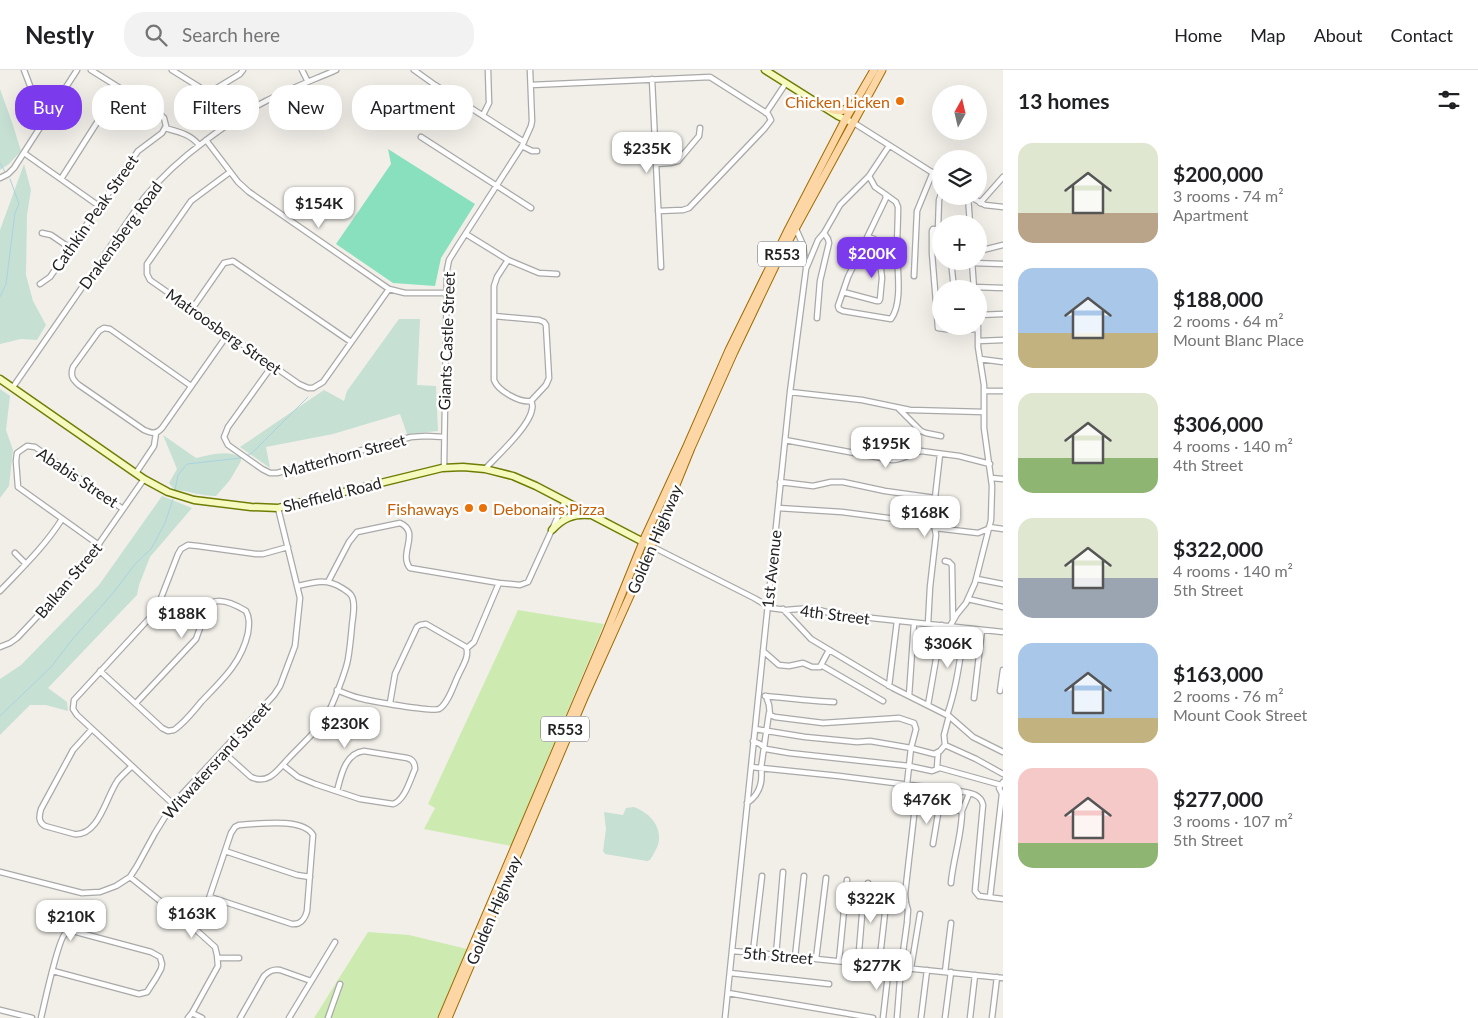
<!DOCTYPE html>
<meta charset="utf-8">
<style>
body{margin:0;font-family:Lato,sans-serif;background:#f2f2f2;color:#202124;height:100vh;display:flex;flex-direction:column;font-size:19px;white-space:nowrap}
*{box-sizing:border-box;margin:0}
p{font-size:16px;color:#757577}
.icon{flex:none;width:28px;height:28px;fill:none;stroke:currentColor;stroke-width:2;stroke-linecap:round;stroke-linejoin:round}
.map{position:relative;flex:1;overflow:hidden}
.details{display:flex;flex-direction:column;background:#fff;width:475px}
.details>*{flex:none}
.guide{position:absolute;left:15px;top:15px;width:475px;height:45px;display:flex;gap:10px}
.needle{width:32px;rotate:8deg}
.buttons{position:absolute;left:932px;top:15px;display:grid;gap:10px}
.buttons a{display:grid;place-items:center;width:55px;height:55px;border-radius:50%;background:#fff;box-shadow:0 5px 20px #0002;font-size:25px}
.price{position:absolute;translate:-50% -42px;padding:0 11px;border-radius:10px;background:#fff;color:#222;font-size:16px;line-height:32px;filter:drop-shadow(0 1px 2px #0008)}
.price::after{content:'';position:absolute;left:50%;top:30px;width:15px;height:11px;margin-left:-8px;background:inherit;clip-path:polygon(0 0,100% 0,50% 100%)}
.price.selected{background:#7c3aed;color:#fff}
ul{padding:0;list-style:none}
li{display:flex;align-items:center;gap:15px;height:125px;padding:0 15px}
li span{display:grid;place-items:center;flex:none;width:140px;height:100px;border-radius:15px;color:#555}
li>.icon{margin-inline-start:auto}
span .icon{width:60px;height:60px;fill:#fffc;stroke-width:1}
li b{font-size:21px}
h2{display:flex;justify-content:space-between;align-items:center;height:60px;padding:0 15px;font-size:21px}
.chip{padding:0 18px;border-radius:20px;background:#fff;box-shadow:0 5px 20px #0002;font-size:18px;line-height:45px}
.chip.selected{background:#7c3aed;color:#fff}
header{display:flex;align-items:center;gap:30px;box-sizing:border-box;height:70px;padding:0 25px;background:#fff;border-bottom:1px solid #e0e0e0}
header strong{font-size:24px}
nav{display:flex;gap:28px;margin-inline-start:auto;font-size:18px}
.search{width:350px;height:45px;background:#f2f2f2;display:flex;align-items:center;gap:12px;box-sizing:border-box;padding:0 18px;border-radius:20px;color:#757577;font-size:19px}
main{display:flex;flex:1;min-height:0}
.map>svg:first-child{display:block}
.grass{fill:#cdebb0}
.wetland{fill:#c6e0d4}
.pitch{fill:#88e0be}
.lines{fill:none;stroke-linecap:round;stroke-linejoin:round}
.stream{stroke:#aad3df;stroke-width:1}
.street-casing{stroke:#a9a9a9;stroke-width:7}
.secondary-casing{stroke:#707d05;stroke-width:9}
.primary-casing{stroke:#a06b00;stroke-width:9}
.street{stroke:#fff;stroke-width:4.5}
.secondary{stroke:#f7fabf;stroke-width:6}
.primary{stroke:#fcd6a4;stroke-width:7}
.food-dot{fill:#e8710a;stroke:#fff;stroke-width:2}
.labels{text-anchor:middle;dominant-baseline:central;stroke-width:5;stroke-linejoin:round;paint-order:stroke}
.shield{fill:#fff;stroke:#646464;stroke-width:1}
.shield-label{font-size:15px;font-weight:bold;fill:#222}
.food-label{font-size:16px;fill:#c56008;stroke:#fff;text-anchor:end}
.street-label{font-size:16px;fill:#222;stroke:#fff}
</style>
<header>
<strong>Nestly</strong>
<div class="search"><svg class="icon" aria-label="search" viewBox="0 0 24 24"><circle cx="10" cy="10" r="6"/><path d="M15 15l6 6"/></svg>Search here</div>
<nav><a>Home</a><a>Map</a><a>About</a><a>Contact</a></nav>
</header>
<main>
<div class="map">
<svg width="1003" height="948" viewBox="0 0 1003 948">
<rect width="100%" height="100%" fill="#f2efe9"/>
<path class="grass" d="M518,540L604,554L511,776L424,759L435,738L428,734Z
M368,862L409,865L467,879L439,948H314Z"/>
<path class="wetland" d="M0,19L13,55L21,81L9,94L0,100Z
M24,94L31,120L27,145L26,205L33,231L46,255L37,270L21,269L0,274V160Z
M399,249H420L417,315L436,316L438,361L407,364L400,344L333,364L266,377L270,398L240,377L324,320L344,331L347,321Z
M0,319L10,326L6,360L13,380L9,416L0,428V456Z
M163,365L196,388C210,385 228,379 241,388V391L230,410L216,426C202,426 189,421 175,420L169,413L177,399Z
M162,426L192,438L150,487L139,515L137,525L48,618L67,632L68,641L46,635H30L0,665V609L21,595L99,515Z
M634,737C650,743 663,757 658,775C656,780 653,785 650,790L647,791L605,784L603,781L606,759L604,742L623,745L626,738Z"/>
<path class="pitch" d="M388,79L475,134L441,188L435,216L393,213L336,174L391,94Z"/>
<g class="lines">
<path class="stream" d="M0,93L5,102
M0,227L6,214L15,143L19,134L10,109
M246,386L252,383L308,327
M175,420L178,405L187,394L241,388
M0,646L51,597L71,571L113,523L136,493L151,479L165,453L173,429"/>
<defs>
<path id="street" d="M24,0L32,21L54,38
M172,0L204,20L212,21L240,4L243,0
M302,0L308,12
M414,0L435,15L524,72
M652,9L661,197
M531,15L710,7L768,44L771,50L765,58L689,138L683,140L658,141
M766,43L786,13
M483,45L489,33L488,0
M854,53L941,108
M165,58C179,62 190,64 199,75
M421,67L531,138
M206,70L238,112L249,122L389,219L405,223H445
M522,76L532,81H537
M24,83L99,136
M656,94L670,93L678,91L699,66L700,58
M230,102L191,131L147,194V204L150,210L299,314L308,318H313L323,312L389,219
M869,106L875,117L885,124L886,128L848,207L838,236L839,239L843,241L891,249C903,233 897,199 897,180C897,166 898,151 898,137L896,132L885,124
M0,108L8,104L14,98L77,0
M61,109L119,18
M968,126L970,154
M969,126L985,135L1003,137
M980,133L1003,107
M796,159L803,175L806,198
M938,159L939,130L941,124
M941,160L933,159L932,161V183L938,258L952,260L978,259
M42,163L51,165L70,178
M466,164L508,190L539,203L557,204
M979,181L1003,175
M951,191L954,219
M972,191L974,219
M972,193L1003,194
M914,206L917,141L933,102
M40,214L50,207L138,81L162,63L166,56L164,48L158,42L91,0
M974,217L1003,218
M843,222L877,231H879L880,229L882,208L878,173L874,169L868,167
M192,239L224,193L233,191L351,272
M979,245L1003,244
M494,246L539,250L544,252L546,255L549,308L546,315L531,331C520,333 498,321 494,310V216L497,207L508,190
M817,248L820,211L829,173L828,169L824,163
M978,271L1003,270
M980,289L1003,292
M272,296L228,357L224,367L228,375L262,399L270,403H277L411,367L426,366L444,367
M191,316L110,259L104,258L99,261L73,297C70,306 73,310 79,315L144,360C151,363 156,365 162,358L228,264
M13,317L144,128C162,106 182,88 205,71C225,56 244,42 266,31C289,19 313,10 336,0
M985,321H1003
M790,322L862,330L910,340L984,342
M898,338L921,361L926,363L941,366
M785,370L892,390C903,390 911,383 921,381L959,386L990,394
M444,398L447,200L449,190L457,177L522,76L531,56L532,51L530,0
M485,399C497,386 530,356 532,339C533,336 532,333 531,331
M136,403L154,376L156,363
M991,408L1003,409
M780,412L813,416L831,412H843L885,421L935,428
M778,438L842,442L934,454
M989,457L1003,459
M935,458L978,463L988,459
M99,475L18,417L16,391L17,383L27,376L35,377L123,439
M651,476L754,528L771,538L786,540L811,538L834,544L1003,562
M15,483L26,494
M945,491L949,492L952,495L953,550
M977,509L1003,514
M328,512L349,472L357,462L400,453C421,462 398,484 410,498L499,513L520,515L528,512L565,431
M0,521C22,498 45,476 62,449
M968,529L1003,537
M783,539L811,569L893,618L949,646L973,667L1003,682
M928,554L930,517L936,465L934,454L936,432L935,428L940,384
M950,556L957,544L966,533L975,513L991,450L992,416L984,358V315L978,277V256
M0,577L10,573L17,568L80,501L144,409
M467,578L474,572L499,513
M763,581L779,595L789,596L803,593L812,597H820L829,580
M821,595L883,631
M100,601L162,658L168,661L174,660C184,653 193,642 201,632C221,611 241,594 248,563C249,555 250,548 246,541C236,535 217,525 208,536L196,569L136,633
M889,616L897,551
M337,620C344,623 351,626 359,628C370,631 432,642 439,639C448,634 454,614 458,606C462,597 470,586 466,577L426,554L420,555L417,557L395,604L390,633
M1000,621L1003,600
M765,626C788,628 811,631 834,632
M766,626L769,635L770,645L775,647L823,653L899,648L914,653L916,659L911,678L907,714
M909,626L914,553
M974,628L982,560
M928,635L942,555
M947,645C957,617 960,587 965,558
M949,646L944,665L945,675L976,689L1003,704
M92,659L73,680L41,739C39,746 38,752 45,756L74,764C99,767 106,726 118,710C122,705 128,700 132,696
M755,659L805,667L857,672L870,671L911,678L934,684L940,681L945,675
M753,671L760,674L766,679L789,683L909,696L932,701L940,698L1001,715
M222,681L251,707C268,715 277,701 288,689C300,676 314,664 324,650C331,640 346,601 348,589C350,578 351,566 352,555C353,546 356,532 351,525C349,522 345,520 342,518C327,508 314,512 298,516
M283,695L298,707L315,714L360,729L393,734C405,730 410,710 415,699C415,693 412,689 407,688L364,681C345,683 341,706 337,721
M751,697L839,706L958,721C968,723 981,723 983,735L975,821L979,826L1003,829
M937,698L938,683
M747,733C759,725 763,712 761,698L769,643
M173,734L77,645L73,639L74,630L156,541L178,484L181,479L188,475L198,476L256,484H263L288,477
M962,741L969,724
M933,774L939,738
M225,781L297,805L310,807
M0,802L82,823L100,822L116,816L130,807L137,796L155,763L173,734L274,625L280,616L295,576L300,528L278,438
M130,807L194,858L215,877L217,885L218,896L192,943L188,948
M990,827L1002,724L999,718L1003,712
M194,858L204,843L231,763L235,757L239,755C257,754 303,747 313,765L307,841C305,849 300,855 292,854L210,827
M732,881L758,883L1003,908
M753,882L762,806
M776,885L783,802
M795,887L804,806
M218,888H239
M816,889L826,808
M839,891L847,810
M858,893L862,845L868,813
M879,895L888,817
M911,898L920,844
M945,902L951,853
M730,903L829,914
M728,923L873,948
M0,940L32,948
M192,943L202,948
M41,948C44,935 58,870 65,864C70,860 74,861 80,863L151,882L160,887L162,894L161,899L156,908L147,922L139,924L53,901
M240,948L264,906C269,901 273,899 280,900L311,911
M289,948L335,872
M328,948L340,914
M725,948L790,322L806,199L818,170L824,163L840,135L869,106L889,76
M883,948L889,896
M897,948L901,897L907,853L908,840L906,833L905,824L915,737L917,734L962,741C962,765 953,789 951,813
M921,948L927,900
M945,948L951,902
M970,948L975,905
M992,948L997,907"/>
<path id="secondary" d="M765,0L838,46L849,51
M0,309L144,409L168,422L194,430L251,437L278,438L442,398L463,397L485,399L513,406L536,416L651,476
M552,460C563,448 573,444 589,445"/>
<path id="primary" d="M819,34C832,39 839,46 852,35
M442,948L606,563L645,467L687,376L729,280L788,160L845,50L874,0
M448,948L584,628L642,499L691,378L734,282L777,192L882,0"/>
</defs>
<use href="#street" class="street-casing"/>
<use href="#secondary" class="secondary-casing"/>
<use href="#primary" class="primary-casing"/>
<use href="#street" class="street"/>
<use href="#secondary" class="secondary"/>
<use href="#primary" class="primary"/>
</g>
<g class="food-dot">
<circle cx="900" cy="31" r="5"/>
<circle cx="469" cy="438" r="5"/>
<circle cx="483" cy="438" r="5"/>
</g>
<g class="labels">
<g class="shield">
<rect x="758" y="171.5" width="48" height="25" rx="4"/>
<rect x="541" y="646.5" width="48" height="25" rx="4"/>
</g>
<g class="shield-label">
<text x="782" y="184">R553</text>
<text x="565" y="659">R553</text>
</g>
<g class="food-label">
<text x="890" y="31">Chicken Licken</text>
<text x="459" y="438">Fishaways</text>
<text x="493" y="438" text-anchor="start">Debonairs Pizza</text>
</g>
<g class="street-label">
<text transform="translate(94 143) rotate(-55)">Cathkin Peak Street</text>
<text transform="translate(120 165) rotate(-54)">Drakensberg Road</text>
<text transform="translate(224 261) rotate(35)">Matroosberg Street</text>
<text transform="translate(446 271) rotate(-88)">Giants Castle Street</text>
<text transform="translate(344 385) rotate(-15)">Matterhorn Street</text>
<text transform="translate(78 407) rotate(34)">Ababis Street</text>
<text transform="translate(332 424) rotate(-14)">Sheffield Road</text>
<text transform="translate(654 469) rotate(-67)">Golden Highway</text>
<text transform="translate(771 499) rotate(-84)">1st Avenue</text>
<text transform="translate(68 510) rotate(-50)">Balkan Street</text>
<text transform="translate(835 544) rotate(7)">4th Street</text>
<text transform="translate(216 690) rotate(-48)">Witwatersrand Street</text>
<text transform="translate(493 840) rotate(-67)">Golden Highway</text>
<text transform="translate(778 885) rotate(5)">5th Street</text>
</g>
</g>
</svg>
<div class="buttons">
<a><svg class="needle" viewBox="-14 -14 28 28"><path d="M0-13l5 13h-10z" fill="#e53935"/><path d="M0 13l5-13h-10z" fill="#757577"/></svg></a>
<a><svg class="icon" aria-label="layers" viewBox="0 0 24 24"><path d="M12 4l9 5-9 5-9-5zM3 14l9 5 9-5"/></svg></a>
<a>+</a>
<a>−</a>
</div>
<b class="price" style="left:647px;top:104px">$235K</b>
<b class="price" style="left:319px;top:159px">$154K</b>
<b class="price selected" style="left:872px;top:209px">$200K</b>
<b class="price" style="left:886px;top:399px">$195K</b>
<b class="price" style="left:925px;top:468px">$168K</b>
<b class="price" style="left:182px;top:569px">$188K</b>
<b class="price" style="left:948px;top:599px">$306K</b>
<b class="price" style="left:345px;top:679px">$230K</b>
<b class="price" style="left:927px;top:755px">$476K</b>
<b class="price" style="left:871px;top:854px">$322K</b>
<b class="price" style="left:192px;top:869px">$163K</b>
<b class="price" style="left:71px;top:872px">$210K</b>
<b class="price" style="left:877px;top:921px">$277K</b>
<div class="guide">
<a class="chip selected">Buy</a>
<a class="chip">Rent</a>
<a class="chip">Filters</a>
<a class="chip">New</a>
<a class="chip">Apartment</a>
</div>
</div>
<section class="details">
<h2>13 homes<svg class="icon" aria-label="filters" viewBox="0 0 24 24"><path d="M4 7h16M4 17h16"/><circle cx="9" cy="7" r="2"/><circle cx="15" cy="17" r="2"/></svg></h2>
<ul>
<li><span style="background:linear-gradient(#dfe7d0 70%,#b9a48a 0)"><svg class="icon" aria-label="home" viewBox="0 0 24 24"><path d="M3 11l9-7 9 7M6 9v11h12V9"/></svg></span><div><b>$200,000</b><p>3 rooms · 74 m²</p><p>Apartment</p></div></li>
<li><span style="background:linear-gradient(#a9c7e8 65%,#c2b280 0)"><svg class="icon" aria-label="home" viewBox="0 0 24 24"><path d="M3 11l9-7 9 7M6 9v11h12V9"/></svg></span><div><b>$188,000</b><p>2 rooms · 64 m²</p><p>Mount Blanc Place</p></div></li>
<li><span style="background:linear-gradient(#dfe7d0 65%,#8fb573 0)"><svg class="icon" aria-label="home" viewBox="0 0 24 24"><path d="M3 11l9-7 9 7M6 9v11h12V9"/></svg></span><div><b>$306,000</b><p>4 rooms · 140 m²</p><p>4th Street</p></div></li>
<li><span style="background:linear-gradient(#dfe7d0 60%,#9aa5b1 0)"><svg class="icon" aria-label="home" viewBox="0 0 24 24"><path d="M3 11l9-7 9 7M6 9v11h12V9"/></svg></span><div><b>$322,000</b><p>4 rooms · 140 m²</p><p>5th Street</p></div></li>
<li><span style="background:linear-gradient(#a9c7e8 75%,#c2b280 0)"><svg class="icon" aria-label="home" viewBox="0 0 24 24"><path d="M3 11l9-7 9 7M6 9v11h12V9"/></svg></span><div><b>$163,000</b><p>2 rooms · 76 m²</p><p>Mount Cook Street</p></div></li>
<li><span style="background:linear-gradient(#f6c9c9 75%,#8fb573 0)"><svg class="icon" aria-label="home" viewBox="0 0 24 24"><path d="M3 11l9-7 9 7M6 9v11h12V9"/></svg></span><div><b>$277,000</b><p>3 rooms · 107 m²</p><p>5th Street</p></div></li>
</ul>
</section>
</main>
